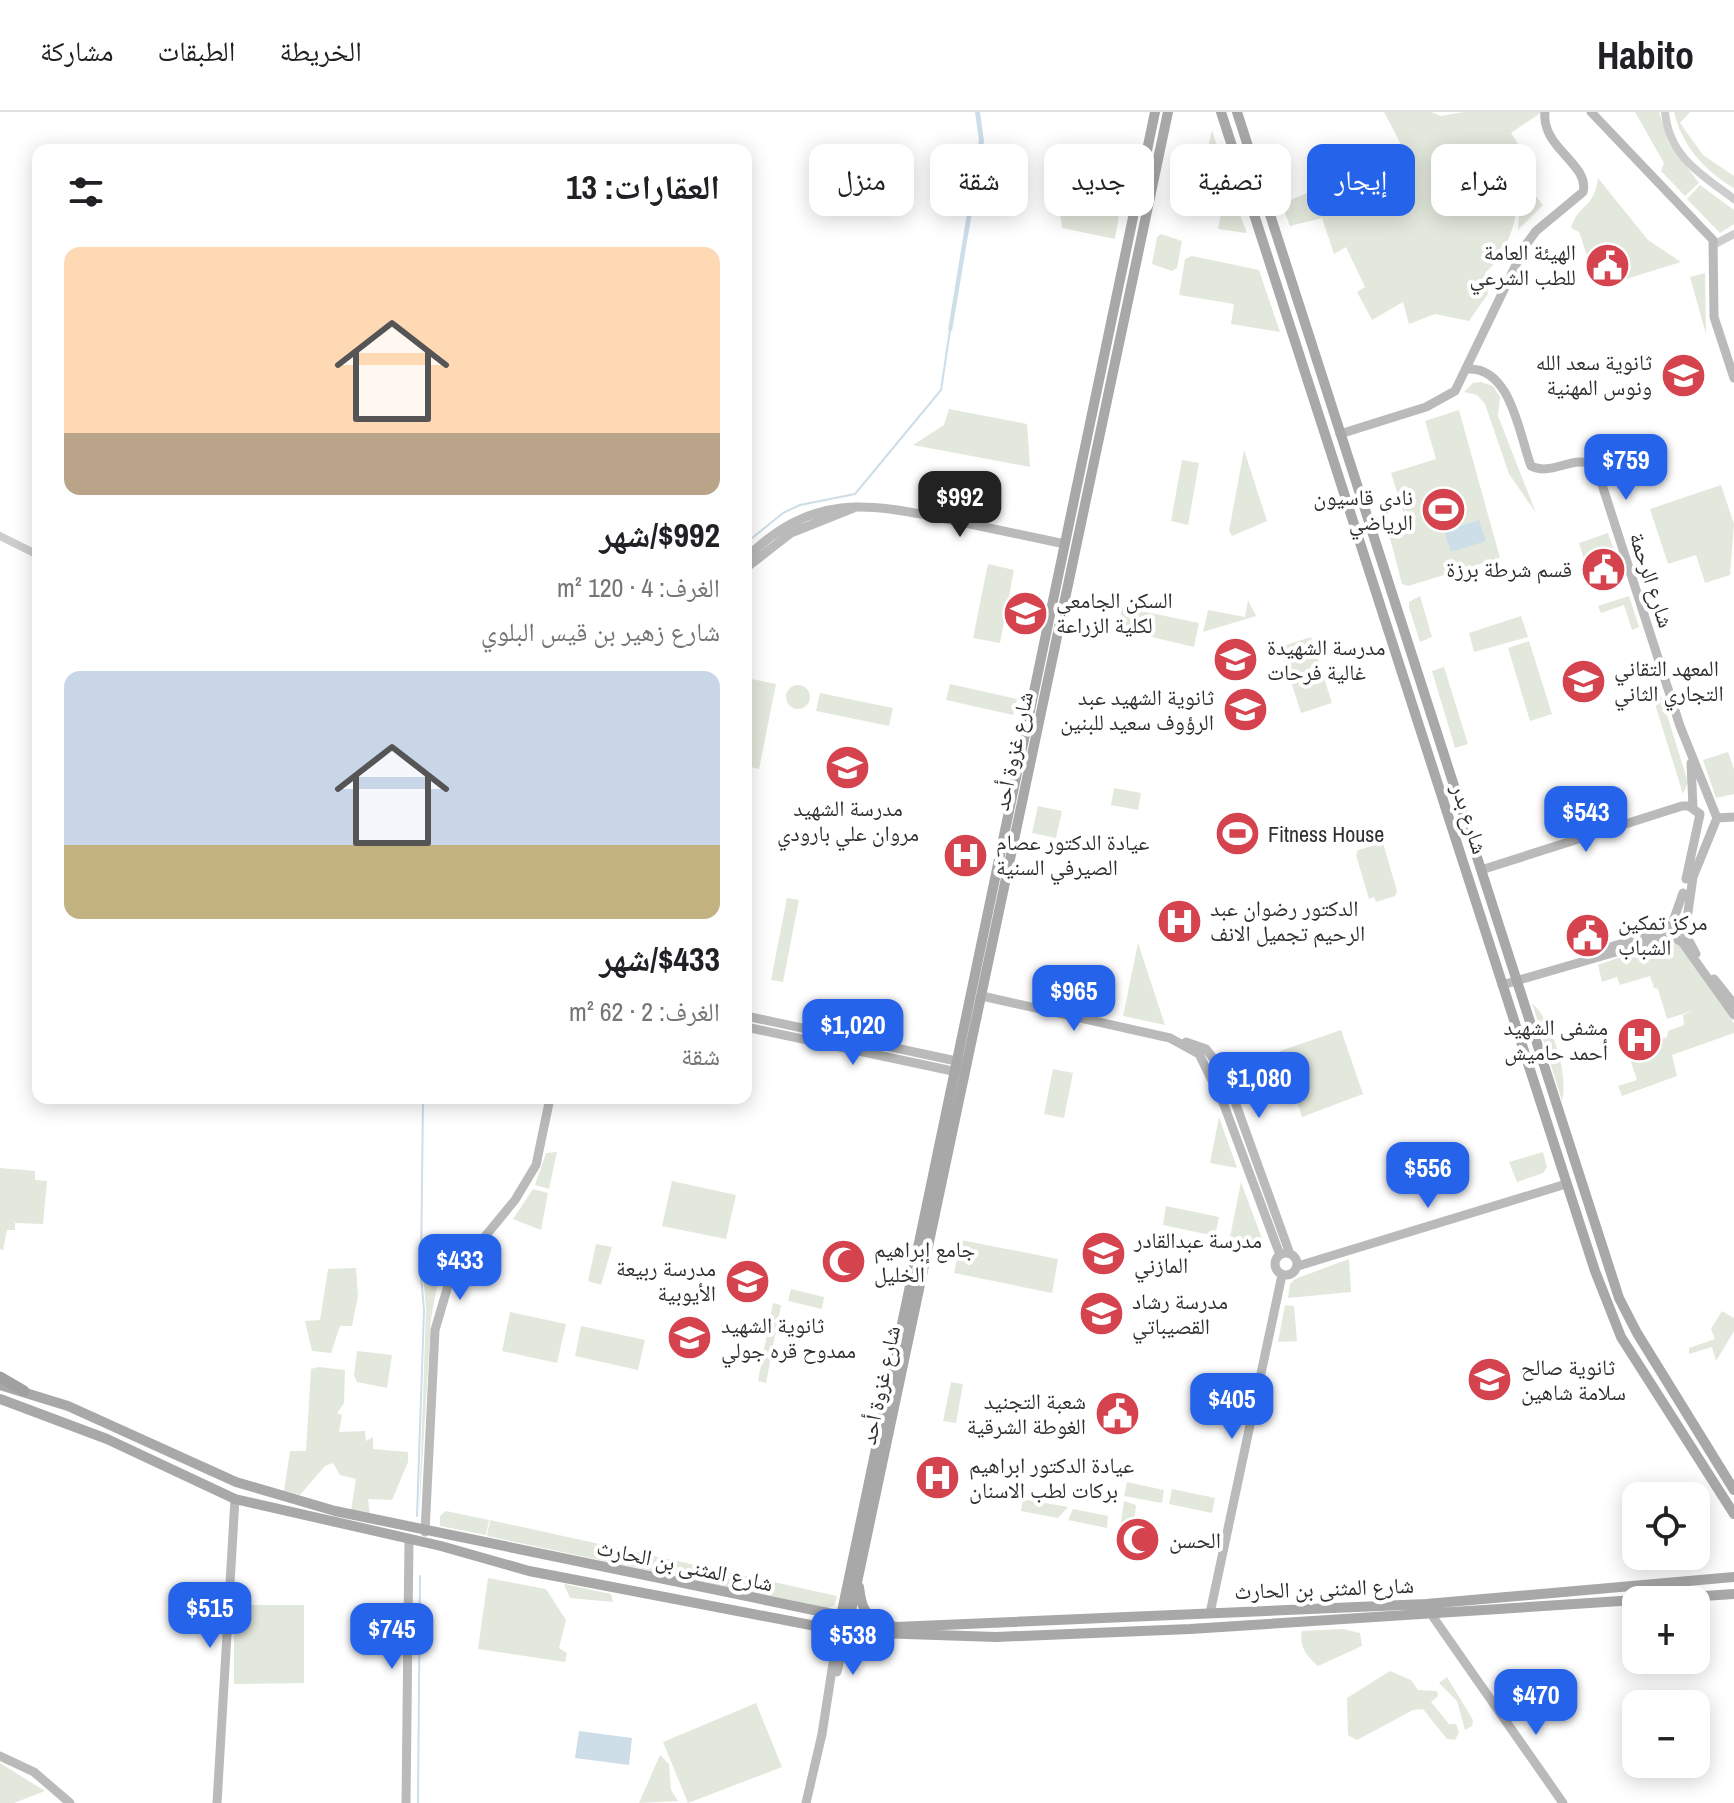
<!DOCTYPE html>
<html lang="ar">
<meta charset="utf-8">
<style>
body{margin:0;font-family:"Archivo Narrow","Noto Naskh Arabic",sans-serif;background:#f6f6f6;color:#202124;direction:rtl;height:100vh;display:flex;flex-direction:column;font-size:30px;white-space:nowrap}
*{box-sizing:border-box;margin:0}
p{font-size:26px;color:#757577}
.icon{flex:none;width:44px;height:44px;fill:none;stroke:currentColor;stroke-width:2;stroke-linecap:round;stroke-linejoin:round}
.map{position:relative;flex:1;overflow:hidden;direction:ltr}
.side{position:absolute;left:32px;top:32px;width:720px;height:960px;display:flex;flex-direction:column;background:#fff;border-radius:16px;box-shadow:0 4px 20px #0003;direction:rtl}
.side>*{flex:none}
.hud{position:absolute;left:776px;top:32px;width:760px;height:72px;direction:rtl;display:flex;gap:16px}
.fabs{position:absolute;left:1622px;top:1370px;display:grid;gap:16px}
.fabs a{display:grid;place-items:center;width:88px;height:88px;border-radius:16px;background:#fff;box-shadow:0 4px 20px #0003;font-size:40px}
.price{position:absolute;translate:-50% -68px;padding:0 18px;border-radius:16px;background:#2563eb;color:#fff;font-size:26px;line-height:52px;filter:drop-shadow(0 2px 4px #0008)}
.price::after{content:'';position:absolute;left:50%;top:48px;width:24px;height:18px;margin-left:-12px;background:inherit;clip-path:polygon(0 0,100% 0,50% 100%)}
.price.current{background:#222;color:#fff}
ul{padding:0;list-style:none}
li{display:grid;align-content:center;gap:16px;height:424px;padding:0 32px}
li span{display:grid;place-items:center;height:248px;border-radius:16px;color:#555}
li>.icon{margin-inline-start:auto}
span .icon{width:144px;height:144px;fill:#fffc;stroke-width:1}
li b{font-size:34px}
h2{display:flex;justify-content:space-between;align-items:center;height:96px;padding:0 32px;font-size:34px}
.pill{padding:0 28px;border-radius:16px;background:#fff;box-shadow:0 4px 20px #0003;font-size:28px;line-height:72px}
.pill.current{background:#2563eb;color:#fff}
header{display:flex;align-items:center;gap:48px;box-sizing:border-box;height:112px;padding:0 40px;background:#fff;border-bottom:2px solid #e0e0e0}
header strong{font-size:38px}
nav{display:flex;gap:44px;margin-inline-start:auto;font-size:28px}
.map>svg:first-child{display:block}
.green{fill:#e3e8dc}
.water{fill:#cddee9}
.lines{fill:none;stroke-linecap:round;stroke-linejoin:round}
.stream{stroke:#cddee9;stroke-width:2}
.tertiary{stroke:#cdcdcd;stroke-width:8}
.secondary{stroke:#bababa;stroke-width:9}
.primary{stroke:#a8a8a8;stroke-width:10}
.trunk{stroke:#a0a0a0;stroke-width:11}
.labels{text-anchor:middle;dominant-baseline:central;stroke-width:8;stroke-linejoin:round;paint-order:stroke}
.poi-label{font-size:22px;fill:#303030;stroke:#fff;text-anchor:start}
.street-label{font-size:22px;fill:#303030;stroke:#fff}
</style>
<header>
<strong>Habito</strong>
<nav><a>الخريطة</a><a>الطبقات</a><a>مشاركة</a></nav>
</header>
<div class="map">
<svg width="1734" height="1691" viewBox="0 0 1734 1691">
<rect width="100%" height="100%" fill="#fff"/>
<path class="green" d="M1384,0H1431L1441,4L1464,0H1542L1511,21L1519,33L1509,34L1501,40L1504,51L1519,67C1513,79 1518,92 1515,105C1512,125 1499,149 1485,161L1488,182L1469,209L1435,202L1409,212L1403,190L1372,208L1357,180L1365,175L1346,135L1334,142L1322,106L1290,114L1282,93L1288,89L1405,40Z
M1635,0H1659L1669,31L1699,71L1685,84L1661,59L1664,51Z
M1674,0H1690L1680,11L1703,43L1734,64V76C1705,59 1682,34 1674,0Z
M1212,18L1225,60L1223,62L1204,55Z
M1598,66L1648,128L1681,150L1626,167L1617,137L1588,146L1579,120L1571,116C1578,91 1594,98 1598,66Z
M1227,69L1247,121L1218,117Z
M1524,70L1543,93L1518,118L1521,75Z
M1700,73L1734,98V112L1720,121L1687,87Z
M1058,83L1120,96L1115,127L1062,116Z
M1161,122L1182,129L1177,156L1172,159L1152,152L1157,125Z
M1192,144L1259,158L1280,220L1231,212L1234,192L1179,183L1185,147Z
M1705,161L1706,222L1690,165Z
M1481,270L1493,274L1500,285L1498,304L1536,401L1509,362L1485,292L1477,283L1464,280L1473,271Z
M949,297L1027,312L1030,355L913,333L944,313Z
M1459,298L1500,446L1408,474L1402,472L1388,419L1407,412L1391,361L1436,347L1425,309Z
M1244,338L1267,409L1232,424L1229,419Z
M1182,348L1199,351L1188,413L1171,409Z
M1721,373L1734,412L1730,463L1705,471L1696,443L1668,452L1650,397Z
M1608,421L1617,447L1587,457L1579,431Z
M988,452L1014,458L1000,531L973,526Z
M1420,484L1432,525L1420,530L1409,495V490Z
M1629,484L1639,515L1632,518L1624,493L1601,501L1598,494Z
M1248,488L1256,504L1203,520L1208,498L1245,505Z
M1122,495L1199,511L1194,535L1118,517Z
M1521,504L1528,525L1474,540L1469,521Z
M1311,525L1332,591L1301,601L1280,535Z
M1529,529L1552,602L1530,609L1508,536Z
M1444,555L1468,632L1455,636L1432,559Z
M746,566L776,572L759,657L746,654Z
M950,572L1017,587L1013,603L946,588Z
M786 585a12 12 0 1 1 24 0a12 12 0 1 1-24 0Z
M1658,574L1688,670L1683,682L1650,576Z
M820,581L893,596L889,614L816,599Z
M1728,640L1734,657V682L1716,686L1703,648Z
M1114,676L1141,681L1138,698L1111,693Z
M1038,694L1062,699L1056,726L1032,721Z
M1383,731L1397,779L1395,784L1376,790L1374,785L1369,787L1356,743L1358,738Z
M787,786L799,788L783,870L771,868Z
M1670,828L1677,830L1734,911V921L1672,943L1677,964L1622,984L1618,974L1637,968L1627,938L1667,925L1668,919L1684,913L1683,903L1695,898L1667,907L1658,877L1654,876L1650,864L1620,873L1617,865L1602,870L1598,853Z
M1138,831L1165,913L1123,904Z
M1532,891C1552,909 1569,962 1562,989Z
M1341,918L1363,982L1302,1005L1280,939Z
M1053,957L1073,961L1064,1006L1044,1002Z
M1219,1005L1237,1056L1210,1051Z
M557,1040L549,1077L535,1073L546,1041Z
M1543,1040L1547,1055L1543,1061L1517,1070L1509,1050Z
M0,1056L35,1059V1068L47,1069L43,1112L15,1111V1118H7L3,1138L0,1137Z
M672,1069L736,1083L726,1127L662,1114Z
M1241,1070L1264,1132L1230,1125Z
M533,1077L548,1081L541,1118L513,1107Z
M1166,1094L1219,1105L1215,1124L1163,1113Z
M961,1128L1058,1147L1052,1181L954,1161Z
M596,1132L612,1135L601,1173L588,1169Z
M1349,1147L1351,1180L1288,1186L1290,1172L1295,1167Z
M356,1156L358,1184L352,1214H340L331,1241L312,1239L305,1209L320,1208L328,1157Z
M423,1163L438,1168L431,1207L419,1404L426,1197Z
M791,1177L824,1185L822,1197L788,1189Z
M773,1191L781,1193L766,1271L758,1269Z
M1285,1193L1294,1194L1297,1229L1278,1230Z
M1722,1199L1734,1206V1219L1716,1249L1712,1235L1689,1242V1236L1715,1227L1711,1217Z
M510,1200L566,1212L557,1251L502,1239Z
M581,1214L645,1228L638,1258L575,1244Z
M357,1239L392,1243L387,1276L357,1270L354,1263Z
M319,1255L345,1258L344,1291L337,1301L342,1303L339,1320L365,1319L366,1329L373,1325V1337L408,1340V1350L392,1388L368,1387L370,1403L351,1399L356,1367L340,1363L333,1351L325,1354L300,1383L284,1379L290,1339H306L311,1257Z
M951,1270L963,1272L956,1311L943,1309Z
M1127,1370L1164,1378L1162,1391L1124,1384Z
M1172,1377L1215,1386L1212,1401L1169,1392Z
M1023,1387L1068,1395L1058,1406L1021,1399Z
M1124,1389L1136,1393L1132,1427L1119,1424Z
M1073,1397L1108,1404L1107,1416L1068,1408Z
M446,1399L489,1408L486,1423L440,1414V1404Z
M490,1408L837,1484L835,1493L827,1496L487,1424Z
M488,1466L546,1477L566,1508L559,1536L567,1541L565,1550L478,1537Z
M564,1472L611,1482L613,1490L570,1486Z
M234,1493H304V1571L234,1572Z
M1343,1517L1360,1521L1362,1534L1318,1554C1306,1543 1299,1535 1302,1519Z
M1390,1559L1411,1568L1418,1578L1437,1579L1438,1584L1431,1590L1449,1612H1456L1459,1620L1455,1628L1447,1627L1423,1597L1413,1598L1357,1628L1348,1623L1347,1586Z
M1447,1565L1473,1608L1472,1614L1465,1618L1457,1589L1439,1571Z
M756,1591L782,1655L688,1691L663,1630Z
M660,1643L669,1652L671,1678L678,1689L639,1691Z
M0,1651L45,1679L14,1691H0Z"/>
<path class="water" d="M975,0H980L984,29L952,219L948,218L979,28Z
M1479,408L1486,429L1451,440L1444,419Z
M579,1619L632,1626L629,1653L575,1646Z"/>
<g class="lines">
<path class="stream" d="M746,431L783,401L800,393L855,382L941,278L950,218
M421,1157L423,986
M417,1404L424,1198L421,1164
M418,1691L420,1464"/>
<path class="tertiary" d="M1665,0C1669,45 1702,63 1734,87
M1715,132L1734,122
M0,424L38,443"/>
<path class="secondary" d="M1591,0L1713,128L1714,205L1734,266
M1467,257C1511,254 1519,322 1531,354C1552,365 1574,341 1596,354L1680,614L1717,706
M1340,322L1426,295L1455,279L1525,134L1536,119L1583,80C1590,52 1541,36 1545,0
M746,446C814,380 866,391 951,408C989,416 1027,424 1065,432
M746,456L791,421L856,395
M1691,651L1693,695
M1717,706L1734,705
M1481,758L1682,694H1689L1700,702
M1686,767L1700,702
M1671,815L1683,781
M1685,821L1693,765L1717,706
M1597,839L1675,815L1685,821L1696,842
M1714,867L1734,892
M1502,873L1671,824L1682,830L1734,903
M982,884L1170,926L1199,942L1224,993L1280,1143
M746,904L961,950
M746,915L962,961
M1186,930L1206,937L1225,962L1290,1142
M1275 1152a11 11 0 1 1 22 0a11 11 0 1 1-22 0Z
M1298,1154L1566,1072
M425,1420L435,1218L450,1167L515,1088L536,1053L550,986
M1210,1501L1282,1163
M1431,1502L1563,1691
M837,1560L847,1520
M0,1644L34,1660L70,1691
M217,1691L235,1387
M406,1691L409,1427
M806,1691L822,1622L838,1519"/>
<path class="primary" d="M1221,0L1595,1159L1621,1225L1734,1402
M1237,0L1619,1186L1637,1221L1734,1378
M0,1273L68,1294L236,1370L335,1399L896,1515L1426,1492L1734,1465
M0,1287L107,1327L235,1387L441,1434L529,1459L847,1520L996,1525L1190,1517L1636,1488
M859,1475C861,1491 863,1503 880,1510
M1643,1488L1734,1482
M840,1509L1155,0
M848,1513L1168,0"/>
<path class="trunk" d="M0,1265L24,1279"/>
</g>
<defs>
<symbol id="civic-disc" viewBox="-11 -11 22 22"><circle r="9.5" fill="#d5434f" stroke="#fff"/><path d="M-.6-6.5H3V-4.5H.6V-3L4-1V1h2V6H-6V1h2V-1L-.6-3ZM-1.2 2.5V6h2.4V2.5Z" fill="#fff"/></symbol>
<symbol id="school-disc" viewBox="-11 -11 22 22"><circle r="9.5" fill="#d5434f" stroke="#fff"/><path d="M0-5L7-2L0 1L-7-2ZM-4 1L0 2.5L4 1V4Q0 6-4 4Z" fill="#fff"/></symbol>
<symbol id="stadium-disc" viewBox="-11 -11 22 22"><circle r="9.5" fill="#d5434f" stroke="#fff"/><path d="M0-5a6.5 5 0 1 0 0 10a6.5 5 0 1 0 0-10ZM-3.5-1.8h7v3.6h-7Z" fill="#fff"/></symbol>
<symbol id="university-disc" viewBox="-11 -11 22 22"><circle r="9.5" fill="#d5434f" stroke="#fff"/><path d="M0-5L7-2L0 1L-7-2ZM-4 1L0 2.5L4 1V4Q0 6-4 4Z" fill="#fff"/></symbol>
<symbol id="hospital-disc" viewBox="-11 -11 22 22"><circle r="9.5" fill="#d5434f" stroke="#fff"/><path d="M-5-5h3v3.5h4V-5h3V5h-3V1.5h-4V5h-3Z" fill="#fff"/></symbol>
<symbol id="mosque-disc" viewBox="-11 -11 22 22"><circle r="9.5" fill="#d5434f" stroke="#fff"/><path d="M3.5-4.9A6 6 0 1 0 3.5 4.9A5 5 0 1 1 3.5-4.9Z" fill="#fff"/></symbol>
</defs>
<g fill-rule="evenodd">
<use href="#civic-disc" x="1582" y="128" width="51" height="51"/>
<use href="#school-disc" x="1658" y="238" width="51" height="51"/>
<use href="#stadium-disc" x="1418" y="372" width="51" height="51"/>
<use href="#civic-disc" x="1578" y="432" width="51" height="51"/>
<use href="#university-disc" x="1000" y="476" width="51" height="51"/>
<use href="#school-disc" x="1210" y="522" width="51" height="51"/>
<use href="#university-disc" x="1558" y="544" width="51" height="51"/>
<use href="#school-disc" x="1220" y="572" width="51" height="51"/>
<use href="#school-disc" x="822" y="630" width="51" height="51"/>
<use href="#stadium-disc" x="1212" y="696" width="51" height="51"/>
<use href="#hospital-disc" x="940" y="718" width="51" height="51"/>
<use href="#hospital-disc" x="1154" y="784" width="51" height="51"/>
<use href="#civic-disc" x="1562" y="798" width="51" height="51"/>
<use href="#hospital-disc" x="1614" y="902" width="51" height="51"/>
<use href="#school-disc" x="1078" y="1116" width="51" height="51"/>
<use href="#mosque-disc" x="818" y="1124" width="51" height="51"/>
<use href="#school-disc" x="722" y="1144" width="51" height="51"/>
<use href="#school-disc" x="1076" y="1176" width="51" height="51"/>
<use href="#school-disc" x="664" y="1200" width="51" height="51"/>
<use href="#school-disc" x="1464" y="1242" width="51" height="51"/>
<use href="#civic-disc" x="1092" y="1276" width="51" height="51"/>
<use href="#hospital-disc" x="912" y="1340" width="51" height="51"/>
<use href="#mosque-disc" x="1112" y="1402" width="51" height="51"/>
</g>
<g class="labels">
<g class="poi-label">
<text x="1576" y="140" text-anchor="end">الهيئة العامة<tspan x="1576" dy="25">للطب الشرعي</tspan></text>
<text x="1652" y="250" text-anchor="end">ثانوية سعد الله<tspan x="1652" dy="25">ونوس المهنية</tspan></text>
<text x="1413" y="385" text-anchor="end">نادي قاسيون<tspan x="1413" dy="25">الرياضي</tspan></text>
<text x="1572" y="457" text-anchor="end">قسم شرطة برزة</text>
<text x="1056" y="488">السكن الجامعي<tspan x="1056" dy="25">لكلية الزراعة</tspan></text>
<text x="1267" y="535">مدرسة الشهيدة<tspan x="1267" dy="25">غالية فرحات</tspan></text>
<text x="1614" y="556">المعهد التقاني<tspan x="1614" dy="25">التجاري الثاني</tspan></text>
<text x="1214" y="585" text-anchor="end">ثانوية الشهيد عبد<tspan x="1214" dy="25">الرؤوف سعيد للبنين</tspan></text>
<text x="848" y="696" text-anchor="middle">مدرسة الشهيد<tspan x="848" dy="25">مروان علي بارودي</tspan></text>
<text x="1268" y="722">Fitness House</text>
<text x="996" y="730">عيادة الدكتور عصام<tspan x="996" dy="25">الصيرفي السنية</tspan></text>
<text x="1210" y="796">الدكتور رضوان عبد<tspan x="1210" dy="25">الرحيم تجميل الانف</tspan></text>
<text x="1618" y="810">مركز تمكين<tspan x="1618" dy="25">الشباب</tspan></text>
<text x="1608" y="915" text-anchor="end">مشفى الشهيد<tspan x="1608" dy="25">أحمد حاميش</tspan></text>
<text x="1134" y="1128">مدرسة عبدالقادر<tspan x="1134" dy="25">المازني</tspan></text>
<text x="874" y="1137">جامع إبراهيم<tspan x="874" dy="25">الخليل</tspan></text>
<text x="716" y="1156" text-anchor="end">مدرسة ربيعة<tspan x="716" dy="25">الأيوبية</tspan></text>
<text x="1132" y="1189">مدرسة رشاد<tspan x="1132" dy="25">القصيباتي</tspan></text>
<text x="721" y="1213">ثانوية الشهيد<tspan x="721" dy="25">ممدوح قره جولي</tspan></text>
<text x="1521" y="1255">ثانوية صالح<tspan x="1521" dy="25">سلامة شاهين</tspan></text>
<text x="1086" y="1289" text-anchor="end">شعبة التجنيد<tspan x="1086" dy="25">الغوطة الشرقية</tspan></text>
<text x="969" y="1353">عيادة الدكتور ابراهيم<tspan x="969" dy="25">بركات لطب الاسنان</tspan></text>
<text x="1169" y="1428">الحسن</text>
</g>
<g class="street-label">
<text transform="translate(1652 468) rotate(72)">شارع الرحمة</text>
<text transform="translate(1013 639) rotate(-78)">شارع غزوة أحد</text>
<text transform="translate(1470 707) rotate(72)">شارع بدر</text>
<text transform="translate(880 1273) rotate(-78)">شارع غزوة أحد</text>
<text transform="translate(685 1453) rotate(12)">شارع المثنى بن الحارث</text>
<text transform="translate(1324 1476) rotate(-2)">شارع المثنى بن الحارث</text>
</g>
</g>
</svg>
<div class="fabs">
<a><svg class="icon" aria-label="locate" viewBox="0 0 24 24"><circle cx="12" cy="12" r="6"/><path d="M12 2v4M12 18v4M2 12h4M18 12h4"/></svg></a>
<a>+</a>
<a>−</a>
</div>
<b class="price" style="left:1626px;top:390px">$759</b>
<b class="price current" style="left:960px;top:427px">$992</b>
<b class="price" style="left:1586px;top:742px">$543</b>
<b class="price" style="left:1074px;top:921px">$965</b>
<b class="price" style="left:853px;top:955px">$1,020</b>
<b class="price" style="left:1259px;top:1008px">$1,080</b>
<b class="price" style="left:1428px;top:1098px">$556</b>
<b class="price" style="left:460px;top:1190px">$433</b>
<b class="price" style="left:1232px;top:1329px">$405</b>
<b class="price" style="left:210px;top:1538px">$515</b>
<b class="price" style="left:392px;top:1559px">$745</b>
<b class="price" style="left:853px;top:1565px">$538</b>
<b class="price" style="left:1536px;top:1625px">$470</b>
<div class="hud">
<a class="pill">شراء</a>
<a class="pill current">إيجار</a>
<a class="pill">تصفية</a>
<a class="pill">جديد</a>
<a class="pill">شقة</a>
<a class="pill">منزل</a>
</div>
<section class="side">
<h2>العقارات: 13<svg class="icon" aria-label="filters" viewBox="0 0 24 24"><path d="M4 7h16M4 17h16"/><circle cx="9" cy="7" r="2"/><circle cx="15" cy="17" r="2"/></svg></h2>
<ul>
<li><span style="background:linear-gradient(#ffd9b3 75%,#b9a48a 0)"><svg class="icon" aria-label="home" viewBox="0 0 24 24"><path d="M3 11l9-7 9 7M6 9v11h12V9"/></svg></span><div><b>$992/شهر</b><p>الغرف: 4 · 120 m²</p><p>شارع زهير بن قيس البلوي</p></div></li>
<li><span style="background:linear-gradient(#c9d6e8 70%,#c2b280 0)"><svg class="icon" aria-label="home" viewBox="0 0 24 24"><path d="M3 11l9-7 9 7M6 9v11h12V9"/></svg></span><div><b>$433/شهر</b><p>الغرف: 2 · 62 m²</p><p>شقة</p></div></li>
</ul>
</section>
</div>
